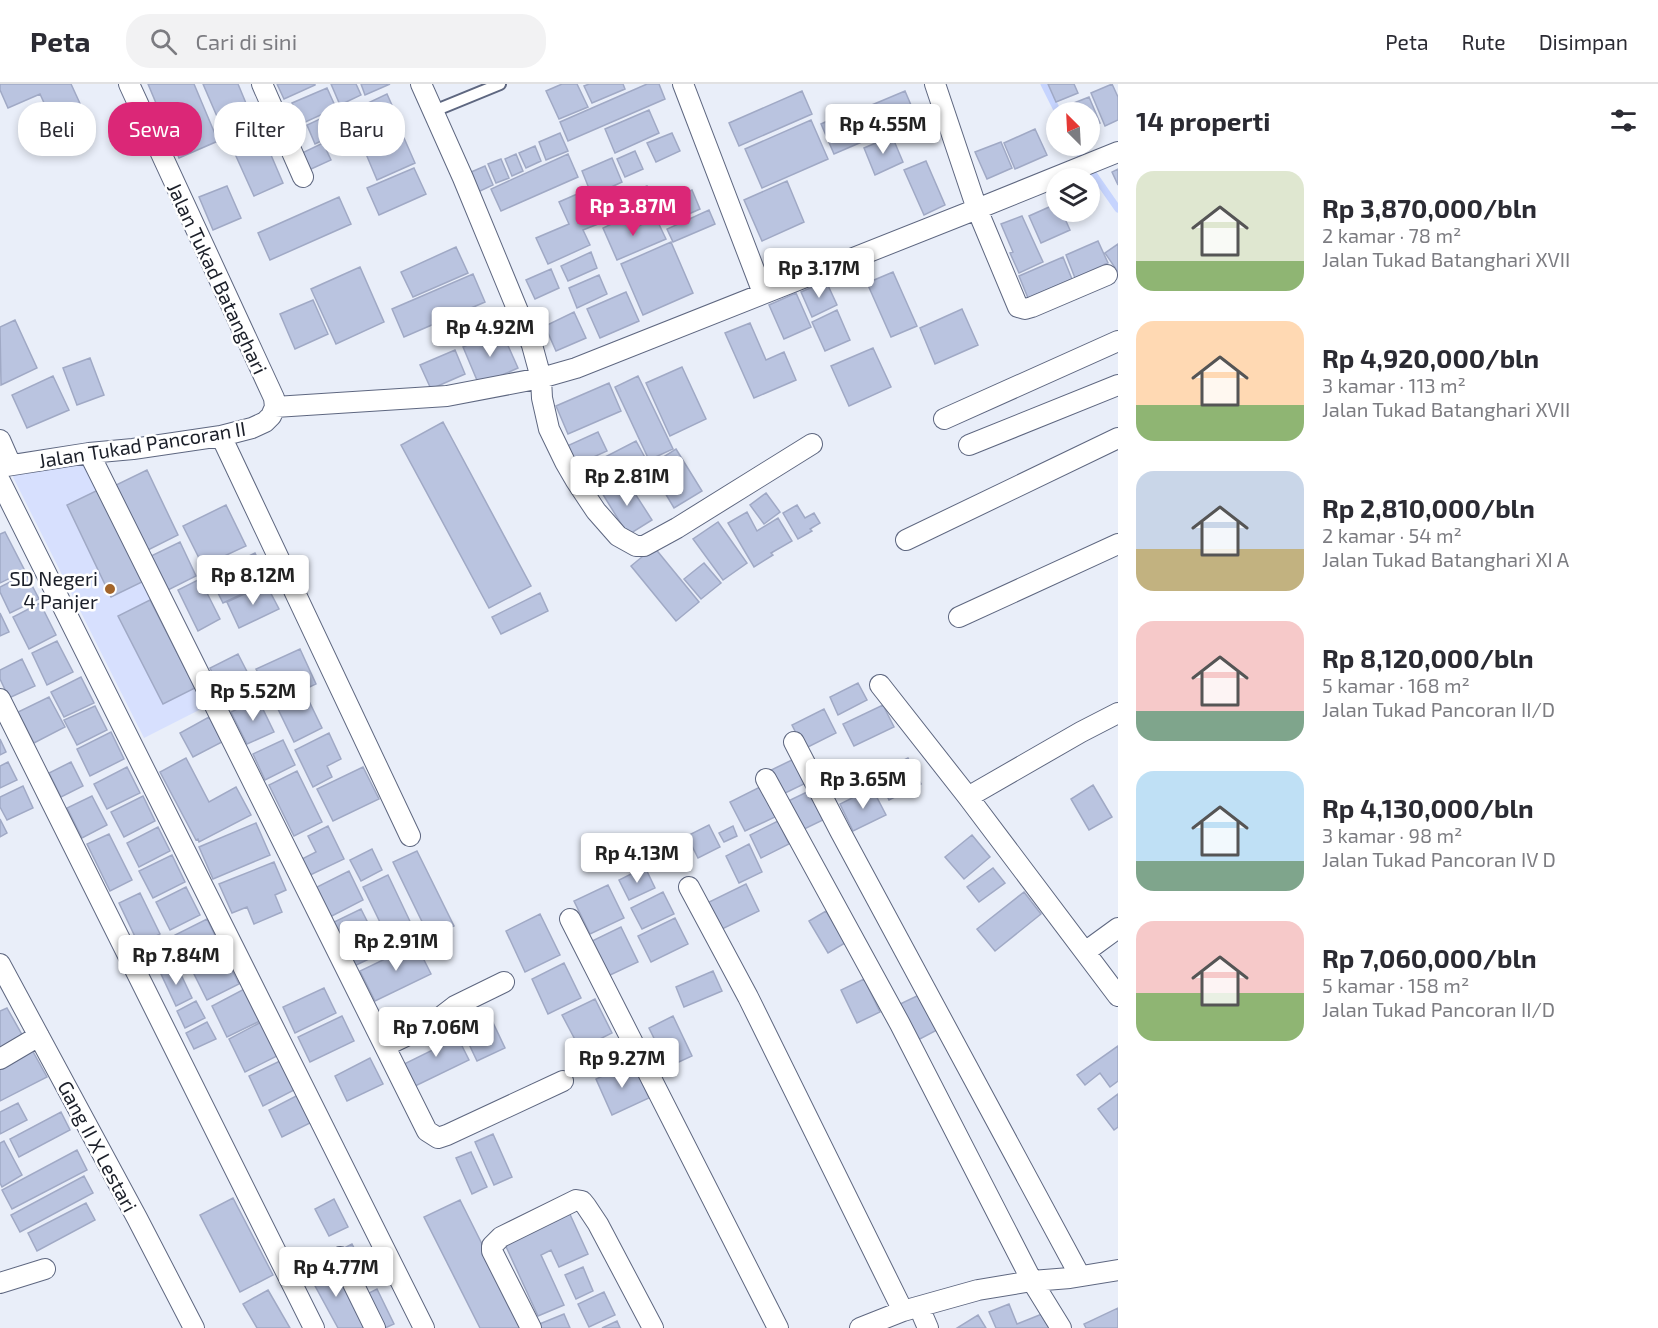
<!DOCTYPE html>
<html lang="id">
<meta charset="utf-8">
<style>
body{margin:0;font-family:"Exo 2",sans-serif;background:#f2f2f3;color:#2b2b33;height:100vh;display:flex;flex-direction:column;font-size:22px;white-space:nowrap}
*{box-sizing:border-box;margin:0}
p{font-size:20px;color:#7c7c81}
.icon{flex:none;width:33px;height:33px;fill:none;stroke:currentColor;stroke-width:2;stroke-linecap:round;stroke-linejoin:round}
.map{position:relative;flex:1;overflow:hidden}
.drawer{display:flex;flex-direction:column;background:#fff;width:540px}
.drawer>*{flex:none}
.guide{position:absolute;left:18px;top:18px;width:570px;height:54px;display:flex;gap:12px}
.needle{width:39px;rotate:336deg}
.tools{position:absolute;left:1046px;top:18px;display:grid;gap:12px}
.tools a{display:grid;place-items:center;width:54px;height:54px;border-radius:50%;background:#fff;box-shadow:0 3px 9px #0003;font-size:30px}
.price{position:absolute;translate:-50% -51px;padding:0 14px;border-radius:6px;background:#fff;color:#222;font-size:20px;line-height:39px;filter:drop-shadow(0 2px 3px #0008)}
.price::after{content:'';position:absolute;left:50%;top:36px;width:18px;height:14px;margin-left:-9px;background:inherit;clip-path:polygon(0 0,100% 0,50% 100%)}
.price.on{background:#db2777;color:#fff}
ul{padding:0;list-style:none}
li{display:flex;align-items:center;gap:18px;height:150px;padding:0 18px}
li span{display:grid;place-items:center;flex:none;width:168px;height:120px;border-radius:18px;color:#555}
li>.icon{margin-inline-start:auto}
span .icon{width:72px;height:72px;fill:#fffc;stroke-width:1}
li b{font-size:26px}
h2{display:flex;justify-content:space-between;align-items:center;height:72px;padding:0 18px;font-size:26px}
.chip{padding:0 21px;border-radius:24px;background:#fff;box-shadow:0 3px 9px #0003;font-size:21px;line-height:54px}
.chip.on{background:#db2777;color:#fff}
header{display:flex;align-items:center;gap:36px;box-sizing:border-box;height:84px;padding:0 30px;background:#fff;border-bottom:2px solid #e1e1e2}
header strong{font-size:28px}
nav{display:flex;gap:33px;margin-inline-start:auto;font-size:21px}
.search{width:420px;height:54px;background:#f2f2f3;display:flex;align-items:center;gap:15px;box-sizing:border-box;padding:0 21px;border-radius:24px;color:#7c7c81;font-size:22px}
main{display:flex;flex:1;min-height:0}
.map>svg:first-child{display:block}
.built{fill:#d7e0fe}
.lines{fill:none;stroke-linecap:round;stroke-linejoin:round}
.stream{stroke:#c6d4fe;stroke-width:7}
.building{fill:#bac4e0;stroke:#a0a9c5;stroke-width:1.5}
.lane-casing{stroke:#5e6780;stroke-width:14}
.street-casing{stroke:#5e6780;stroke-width:22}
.lane{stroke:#fff;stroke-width:10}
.street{stroke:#fff;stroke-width:20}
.poi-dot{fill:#a3652b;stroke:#fff;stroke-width:2}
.labels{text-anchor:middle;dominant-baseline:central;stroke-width:5;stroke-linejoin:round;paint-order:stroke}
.street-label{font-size:20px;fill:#1b1f29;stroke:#fff}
.poi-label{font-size:20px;fill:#1b1f29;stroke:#fff;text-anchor:end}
</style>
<header>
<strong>Peta</strong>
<div class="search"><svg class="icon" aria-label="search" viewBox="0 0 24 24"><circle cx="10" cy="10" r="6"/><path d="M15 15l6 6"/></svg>Cari di sini</div>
<nav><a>Peta</a><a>Rute</a><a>Disimpan</a></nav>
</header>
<main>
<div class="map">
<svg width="1118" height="1244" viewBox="0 0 1118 1244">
<rect width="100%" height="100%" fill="#e9eef9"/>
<path class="built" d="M88,375L207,622L144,654L10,387Z"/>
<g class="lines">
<path class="stream" d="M1044,0L1058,28
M1074,62L1118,125"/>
</g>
<path class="building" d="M0,0H71L89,39L59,52L40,10L8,24L0,6Z
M148,0H194L218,57L179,74Z
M203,0H238L248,24L219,37Z
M277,0H315V1L284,15Z
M331,0H356L361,11L340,21Z
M361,0H390L365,11Z
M562,0H577L588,23L559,35L546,7Z
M589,0H623L625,5L592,19L584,2Z
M647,0H659L665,15L568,57L560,38Z
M1048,0H1074L1078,9L1056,18Z
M1112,0L1118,13V36L1105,42L1091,9Z
M327,4L336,24L301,40L292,19Z
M802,7L812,30L739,62L729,39Z
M905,7L917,35L879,52L867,23Z
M387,10L404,48L369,63L353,26Z
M1089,13L1100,39L1089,44V28H1073L1069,21Z
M858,23L871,54L834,70L821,40Z
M649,26L659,49L615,69L605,45Z
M337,27L345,46L315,60L307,41Z
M811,36L828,75L762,104L745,65Z
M1035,45L1047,71L1015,85L1004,59Z
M560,49L568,67L546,76L539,58Z
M672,49L680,67L656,78L647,59Z
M892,52L903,78L875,91L864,64Z
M404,54L415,79L377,96L366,70Z
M265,57L283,99L254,112L235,70Z
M1001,58L1012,84L987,95L975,68Z
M323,59L331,76L309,86L302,69Z
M535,62L541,77L526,84L519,69Z
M635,67L643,85L625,93L617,75Z
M516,70L523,87L512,92L505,75Z
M568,70L578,93L501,127L491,105Z
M612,74L622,98L592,112L582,87Z
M501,75L509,94L496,99L488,80Z
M926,77L945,121L924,131L904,86Z
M485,82L493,101L478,108L469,89Z
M414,84L426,110L379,131L367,104Z
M1118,85V101L1112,88Z
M787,97L804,138L762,157L744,116Z
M227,102L241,134L213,146L199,113Z
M647,102L659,130L638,140L625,111Z
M692,106L700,125L666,140L658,121Z
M584,107L598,140L583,146L590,161L548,180L536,154L569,140L559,118Z
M339,113L351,140L270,176L258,149Z
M1056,120V128H1062L1070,146L1041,159L1029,132Z
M709,126L715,140L673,158L667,145Z
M1022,132L1043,178L1019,189L1010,169L1013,168L1001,140Z
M626,133L632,145L656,134L666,155L617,176L603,144Z
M1098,157L1108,179L1075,194L1066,171Z
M671,158L693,209L643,231L621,180Z
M1118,160V188L1105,169Z
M456,163L468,189L413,213L401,188Z
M591,168L597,184L568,197L561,182Z
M1063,173L1072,195L1028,214L1019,192Z
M360,183L384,238L336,260L311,205Z
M551,185L559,204L535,215L526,196Z
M893,188L917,242L891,253L867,199Z
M473,190L485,218L404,253L392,225Z
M599,191L607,210L577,224L569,204Z
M826,197L837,221L812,233L801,208Z
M626,208L639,237L600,254L587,225Z
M796,209L811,243L784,255L769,221Z
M313,216L328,250L295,265L280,230Z
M962,225L978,261L935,280L920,244Z
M837,226L850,256L825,267L812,238Z
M574,228L586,254L556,267L545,242Z
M15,236L37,284L1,301L0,243Z
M750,239L766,276L784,268L796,296L754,314L725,249Z
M501,246L518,284L479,301L463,263Z
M873,264L891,303L849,322L831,282Z
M455,266L465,290L431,305L420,281Z
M90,274L104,311L77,321L63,284Z
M682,283L706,335L670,352L646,299Z
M53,292L69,326L27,344L12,311Z
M638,292L673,365L649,376L615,303Z
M609,299L621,327L568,350L556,322Z
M443,338L531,502L489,524L401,361Z
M598,348L607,367L576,381L567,362Z
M636,357L648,379L612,398L601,375Z
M676,365L702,407L674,424L649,382Z
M147,386L178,451L146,467L114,402Z
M625,394L652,436L628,451L602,409Z
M98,406L142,498L111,513L67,421Z
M766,409L780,428L764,440L750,421Z
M226,421L246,462L203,482L183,442Z
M797,421L805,434L814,429L820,439L810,445L812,447L798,455L783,429Z
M747,428L757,447L778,434L792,457L771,469L773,471L754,483L728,439Z
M718,438L747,479L723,496L693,455Z
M5,448L25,487L0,499V450Z
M180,458L196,492L168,506L151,472Z
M654,463L699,518L676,537L631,482Z
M255,469L269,497L223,519L209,491Z
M704,479L721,499L701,515L684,495Z
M26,490L39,515L10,529L0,508V503Z
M200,495L220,535L198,547L178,506Z
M266,500L279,525L239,544L227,518Z
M540,509L548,527L501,550L492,533Z
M150,516L195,604L163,620L118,532Z
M40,519L56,551L29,565L13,533Z
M0,529L9,548L0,552Z
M57,557L73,588L47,601L32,569Z
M300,565L316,600L274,620L256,585Z
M238,570L258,609L229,624L210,584Z
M22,575L35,602L9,614L0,595V586Z
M81,593L94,619L64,633L51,608Z
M858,599L867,616L838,631L830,613Z
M306,611L322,644L294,658L278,625Z
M49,613L65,643L34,659L18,628Z
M258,615L274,648L247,660L231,628Z
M883,621L894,643L854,662L843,640Z
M95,622L107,646L77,661L64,636Z
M824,625L836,649L804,665L792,641Z
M209,633L222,658L193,673L180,649Z
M111,648L124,675L90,692L77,665Z
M329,649L341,675L327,682L332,693L313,703L295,666Z
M0,655L6,668L0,671Z
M283,656L295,681L265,696L253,670Z
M186,674L209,718L236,703L251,731L199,758L198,755L196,756L160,688Z
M908,674L921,700L889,716L876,690Z
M794,675L806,699L779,712L767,688Z
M8,678L17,696L0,704V682Z
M71,678L83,702L61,713L49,689Z
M127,683L140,709L107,725L94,700Z
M363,683L379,715L333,737L317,705Z
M297,687L322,738L294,752L269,701Z
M1093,701L1112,733L1089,746L1071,715Z
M23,702L33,724L7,736L0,723V713Z
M760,703L775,733L745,747L730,718Z
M872,704L886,731L853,747L840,720Z
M809,707L823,736L798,748L784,719Z
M92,712L107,741L82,754L67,724Z
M143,712L155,737L124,753L111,728Z
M0,735L7,749L0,753Z
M778,737L789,760L761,774L750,751Z
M256,739L270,771L213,795L199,763Z
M709,741L720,763L698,774L687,752Z
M328,742L344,775L306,793L298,777L316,768L308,752Z
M733,742L737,752L724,758L719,749Z
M158,743L170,767L139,783L127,759Z
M109,750L132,796L110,807L87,760Z
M972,751L990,773L964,795L945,773Z
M749,760L762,788L739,799L726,772Z
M372,765L382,786L361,797L350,776Z
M417,767L454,842L430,854L393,778Z
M172,771L185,798L153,814L139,787Z
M274,778L286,806L275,811L282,828L254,840L247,823L232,829L219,800Z
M645,783L655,804L629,816L619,796Z
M993,784L1005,799L979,818L967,803Z
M349,787L363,816L328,834L313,805Z
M388,791L416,850L391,861L363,803Z
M746,800L759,827L718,847L705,820Z
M608,801L624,834L590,850L574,817Z
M186,803L200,831L170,846L156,818Z
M663,808L674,830L642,845L631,824Z
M1024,808L1041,830L995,867L977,845Z
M140,809L160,850L139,861L119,819Z
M361,825L372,847L341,862L330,840Z
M826,827L845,859L828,869L809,837Z
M540,830L560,871L525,888L506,847Z
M675,834L688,860L651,878L638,852Z
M207,835L222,866L190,882L175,851Z
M621,843L638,878L608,892L592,857Z
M375,850L384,868L352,883L343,866Z
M165,860L174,877L151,889L142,872Z
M416,860L431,890L375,917L360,887Z
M225,873L239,900L207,916L193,888Z
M564,879L581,914L548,930L532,895Z
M177,882L192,914L176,922L161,890Z
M713,887L722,907L684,923L676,903Z
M864,895L880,928L857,939L841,906Z
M250,902L266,934L227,953L212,922Z
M324,904L336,929L295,949L283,923Z
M919,911L937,946L918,956L900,920Z
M595,915L612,949L580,965L562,931Z
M196,917L205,934L185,944L177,927Z
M7,924L25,956L0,969V927Z
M487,926L505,964L477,977L459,939Z
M342,932L354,957L310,978L298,953Z
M673,932L692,972L668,983L649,944Z
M265,936L281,970L245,988L229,955Z
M449,936L469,976L409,1005L398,983L441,962L433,944Z
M207,938L216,955L194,965L186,949Z
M1118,962V997L1110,1003L1100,989L1085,1001L1077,991Z
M31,964L47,993L0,1017V980Z
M370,974L383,1000L347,1017L335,992Z
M284,975L298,1004L263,1022L249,992Z
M633,978L649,1014L612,1031L596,995Z
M300,1010L314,1037L282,1053L269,1026Z
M1118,1010V1043L1114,1046L1098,1025Z
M18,1019L27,1036L0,1050V1028Z
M61,1028L70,1046L19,1073L10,1055Z
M493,1050L512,1093L494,1101L475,1058Z
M4,1057L22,1091L2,1103L0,1099V1059Z
M77,1066L87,1086L12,1125L2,1106Z
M471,1068L487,1103L472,1110L456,1074Z
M84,1092L93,1109L20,1148L11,1131Z
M233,1114L273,1191L240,1208L200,1131Z
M334,1115L348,1143L329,1152L315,1125Z
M460,1116L524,1244H480L424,1133Z
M86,1119L95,1136L37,1167L28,1149Z
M568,1126L588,1170L559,1183L551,1166L541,1171L564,1221L538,1232L503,1156Z
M352,1160L372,1198L360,1204L340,1166Z
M330,1178L366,1244H338L308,1189Z
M583,1183L593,1207L576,1215L565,1191Z
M377,1205L394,1240L385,1244L363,1212Z
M268,1206L290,1244H257L243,1220Z
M604,1208L615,1231L589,1243L578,1220Z
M1009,1220L1017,1240L1047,1228L1054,1244H996L989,1228Z
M1118,1224V1244H1086L1084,1240Z
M564,1230L570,1244H538L537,1241Z
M978,1231L986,1244H957Z
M617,1237L620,1244H602Z"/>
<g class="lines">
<defs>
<path id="lane" d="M434,27L500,0"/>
<path id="street" d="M129,0L274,314L275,323
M262,0L303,93
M421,0L463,94L532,261L541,294L542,314L549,345L565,378L576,397L596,427L618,452L636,462H644L677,444L812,360
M683,0L763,209
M935,0L977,125L1018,223L1025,225L1032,223L1107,191
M275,323L447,312L541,294L576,284L977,125L1118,68
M944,335L1118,257
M221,352L410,752
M0,356L11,381
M969,361L1118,301
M89,369L427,1047L438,1054L447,1051L563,997
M0,383L89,369L133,365L221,352L252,344L265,338L271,332L275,323
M0,397L424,1244
M906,456L1118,354
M959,533L1118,460
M880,601L968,713L1118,912
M0,615L314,1244
M794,658L840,747L1080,1192
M766,695L900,940L1032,1197L1061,1244
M968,713L1081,648L1118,629
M689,803L748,913L903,1227
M570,835L778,1244
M1085,868L1118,844
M0,880L137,1134L194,1244
M385,962L433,939L455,922L504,898
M0,975L39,952
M340,1173L375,1244
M0,1199L45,1185
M919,1223L928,1244
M531,1244L492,1167V1162L501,1153L576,1116L582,1117L586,1122L598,1140L653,1244
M860,1244L903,1227L978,1206L1032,1197L1070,1194L1118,1186"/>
</defs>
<use href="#lane" class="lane-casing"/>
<use href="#street" class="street-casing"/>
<use href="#lane" class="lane"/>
<use href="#street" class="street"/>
</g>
<circle class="poi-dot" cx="110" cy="505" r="6"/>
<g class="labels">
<g class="street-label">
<text transform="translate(218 194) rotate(65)">Jalan Tukad Batanghari</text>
<text transform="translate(142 360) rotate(-9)">Jalan Tukad Pancoran II</text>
<text transform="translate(98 1062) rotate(62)">Gang II X Lestari</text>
</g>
<g class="poi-label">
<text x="98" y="494">SD Negeri<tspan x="98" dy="23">4 Panjer</tspan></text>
</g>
</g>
</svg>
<div class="tools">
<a><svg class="needle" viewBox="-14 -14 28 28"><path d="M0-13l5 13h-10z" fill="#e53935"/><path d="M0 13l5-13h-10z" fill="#7c7c81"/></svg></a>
<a><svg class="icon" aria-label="layers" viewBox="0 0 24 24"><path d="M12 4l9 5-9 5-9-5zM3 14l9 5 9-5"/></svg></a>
</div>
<b class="price" style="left:883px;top:71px">Rp 4.55M</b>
<b class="price on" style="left:633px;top:153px">Rp 3.87M</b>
<b class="price" style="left:819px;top:215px">Rp 3.17M</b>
<b class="price" style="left:490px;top:274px">Rp 4.92M</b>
<b class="price" style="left:627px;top:423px">Rp 2.81M</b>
<b class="price" style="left:253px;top:522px">Rp 8.12M</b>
<b class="price" style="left:253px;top:638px">Rp 5.52M</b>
<b class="price" style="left:863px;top:726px">Rp 3.65M</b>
<b class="price" style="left:637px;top:800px">Rp 4.13M</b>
<b class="price" style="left:396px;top:888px">Rp 2.91M</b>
<b class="price" style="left:176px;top:902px">Rp 7.84M</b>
<b class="price" style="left:436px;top:974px">Rp 7.06M</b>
<b class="price" style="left:622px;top:1005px">Rp 9.27M</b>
<b class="price" style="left:336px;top:1214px">Rp 4.77M</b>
<div class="guide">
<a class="chip">Beli</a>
<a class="chip on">Sewa</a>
<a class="chip">Filter</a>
<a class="chip">Baru</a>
</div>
</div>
<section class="drawer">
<h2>14 properti<svg class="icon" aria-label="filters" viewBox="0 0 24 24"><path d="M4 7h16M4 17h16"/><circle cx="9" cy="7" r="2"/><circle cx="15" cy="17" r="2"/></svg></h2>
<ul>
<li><span style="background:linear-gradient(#dfe7d0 75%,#8fb573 0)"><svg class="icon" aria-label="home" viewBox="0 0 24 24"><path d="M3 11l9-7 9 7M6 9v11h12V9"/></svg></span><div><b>Rp 3,870,000/bln</b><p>2 kamar · 78 m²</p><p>Jalan Tukad Batanghari XVII</p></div></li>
<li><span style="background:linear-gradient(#ffd9b3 70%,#8fb573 0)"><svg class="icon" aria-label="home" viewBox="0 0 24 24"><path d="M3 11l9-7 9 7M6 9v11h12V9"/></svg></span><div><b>Rp 4,920,000/bln</b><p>3 kamar · 113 m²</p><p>Jalan Tukad Batanghari XVII</p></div></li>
<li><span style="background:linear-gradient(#c9d6e8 65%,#c2b280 0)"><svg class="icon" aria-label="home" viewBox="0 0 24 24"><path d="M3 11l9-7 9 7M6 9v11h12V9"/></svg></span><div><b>Rp 2,810,000/bln</b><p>2 kamar · 54 m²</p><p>Jalan Tukad Batanghari XI A</p></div></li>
<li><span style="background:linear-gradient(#f6c9c9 75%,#7fa58c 0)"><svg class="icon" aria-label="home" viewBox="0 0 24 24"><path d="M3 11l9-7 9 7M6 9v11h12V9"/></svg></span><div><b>Rp 8,120,000/bln</b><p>5 kamar · 168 m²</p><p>Jalan Tukad Pancoran II/D</p></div></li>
<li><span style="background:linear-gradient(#bfe0f5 75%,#7fa58c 0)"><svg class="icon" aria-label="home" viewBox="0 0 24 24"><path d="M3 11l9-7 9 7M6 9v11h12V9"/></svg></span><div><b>Rp 4,130,000/bln</b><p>3 kamar · 98 m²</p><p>Jalan Tukad Pancoran IV D</p></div></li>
<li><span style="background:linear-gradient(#f6c9c9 60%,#8fb573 0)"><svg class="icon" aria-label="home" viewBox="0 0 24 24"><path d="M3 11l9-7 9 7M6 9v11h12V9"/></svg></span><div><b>Rp 7,060,000/bln</b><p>5 kamar · 158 m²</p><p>Jalan Tukad Pancoran II/D</p></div></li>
</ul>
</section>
</main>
